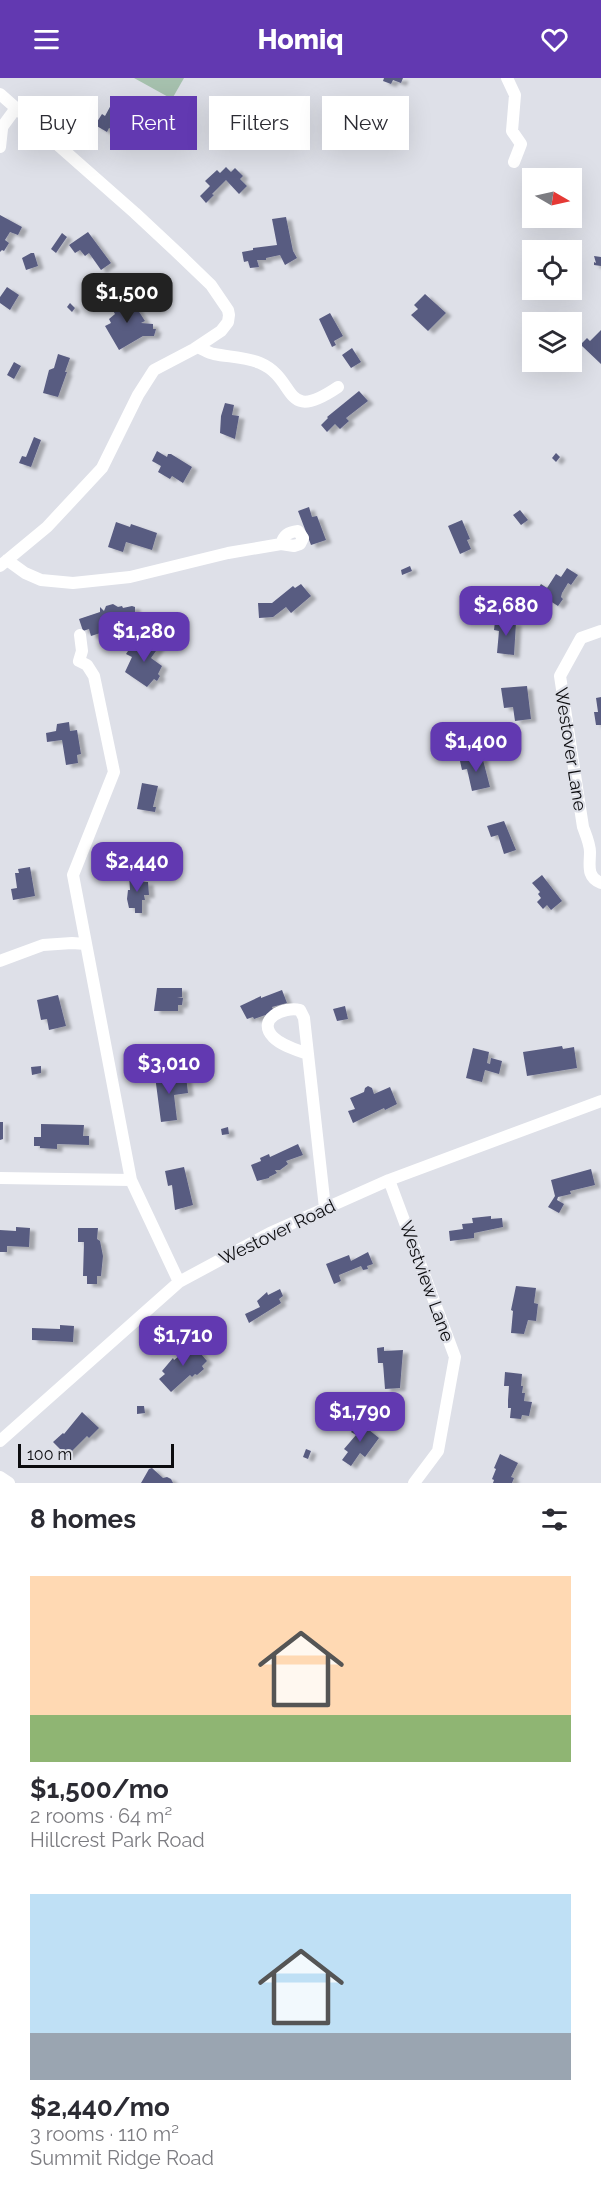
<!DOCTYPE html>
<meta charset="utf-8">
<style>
body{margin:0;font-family:Raleway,sans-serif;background:#f7f7f7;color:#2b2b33;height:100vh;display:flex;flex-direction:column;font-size:22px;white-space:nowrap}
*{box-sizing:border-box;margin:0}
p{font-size:20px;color:#7c7c81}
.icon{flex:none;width:33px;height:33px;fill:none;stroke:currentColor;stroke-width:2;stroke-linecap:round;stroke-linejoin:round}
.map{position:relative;height:1405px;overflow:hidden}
.panel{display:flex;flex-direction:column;background:#fff;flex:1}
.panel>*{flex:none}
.top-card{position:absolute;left:18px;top:18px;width:566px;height:54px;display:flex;gap:12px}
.needle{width:39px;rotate:99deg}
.buttons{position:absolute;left:522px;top:90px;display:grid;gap:12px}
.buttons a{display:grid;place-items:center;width:60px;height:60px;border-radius:0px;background:#fff;box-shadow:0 6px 24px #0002;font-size:30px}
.scale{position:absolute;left:18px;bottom:15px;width:156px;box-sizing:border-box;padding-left:6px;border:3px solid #0c0c0f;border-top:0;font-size:16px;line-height:21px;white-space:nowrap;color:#0c0c0f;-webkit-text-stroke:4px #dee0e8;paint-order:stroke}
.price{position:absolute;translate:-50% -51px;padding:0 14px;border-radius:12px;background:#6239b1;color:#fff;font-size:20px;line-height:39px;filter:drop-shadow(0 2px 3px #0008)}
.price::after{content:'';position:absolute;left:50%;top:36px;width:18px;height:14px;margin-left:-9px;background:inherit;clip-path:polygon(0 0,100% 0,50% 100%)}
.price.selected{background:#222;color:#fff}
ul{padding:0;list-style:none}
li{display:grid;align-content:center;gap:12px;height:318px;padding:0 30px}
li span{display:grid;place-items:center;height:186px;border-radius:0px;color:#555}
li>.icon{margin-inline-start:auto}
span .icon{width:108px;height:108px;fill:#fffc;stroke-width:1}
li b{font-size:26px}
h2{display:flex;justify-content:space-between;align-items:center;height:72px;padding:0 30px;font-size:26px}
.tag{padding:0 21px;border-radius:0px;background:#fff;box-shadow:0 6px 24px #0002;font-size:21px;line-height:54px}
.tag.selected{background:#6239b1;color:#fff}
header{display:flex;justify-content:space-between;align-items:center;height:78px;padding:0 30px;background:#6239b1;color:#fff;font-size:27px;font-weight:800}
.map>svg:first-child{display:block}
.green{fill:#a6c1ae}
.building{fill:#595c81;filter:url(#shadow)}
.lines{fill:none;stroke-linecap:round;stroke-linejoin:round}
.minor{stroke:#fff;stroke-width:12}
.labels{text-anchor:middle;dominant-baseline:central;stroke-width:4.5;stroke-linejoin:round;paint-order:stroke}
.street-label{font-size:18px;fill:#0c0c0f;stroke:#dee0e8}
</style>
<header><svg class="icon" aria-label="menu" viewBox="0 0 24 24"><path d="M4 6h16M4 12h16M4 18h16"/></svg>Homiq<svg class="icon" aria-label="heart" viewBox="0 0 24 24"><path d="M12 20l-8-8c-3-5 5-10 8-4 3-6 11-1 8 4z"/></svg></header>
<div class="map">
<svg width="601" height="1405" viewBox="0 0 601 1405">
<defs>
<filter id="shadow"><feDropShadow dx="5.5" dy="3" stdDeviation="1.5" flood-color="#0004"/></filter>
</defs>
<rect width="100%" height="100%" fill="#dee0e8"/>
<path class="green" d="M134,0H184L172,21Z"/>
<path class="building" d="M384,0H403L401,5L393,2L391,6L383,3Z
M111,27L120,30L123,33L121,37L127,41L118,56L109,50L107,54L95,47L102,36L105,38Z
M158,38L166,43L159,54L151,49Z
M226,89L231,94L235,90L243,98L240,101L247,108L239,116L226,102L212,116L214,117L206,125L200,118L210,108L205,103L217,92L220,95Z
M0,137L22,149L18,157L10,154L5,162L9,165L4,173L2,172L0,174Z
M286,139L293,173L297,180L285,187L280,177L266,180V182H257L259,189L250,190L248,183L244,184L242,174L253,172V170L277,167L272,141Z
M88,154L111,185L101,192L89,175L85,178L80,172L75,175L69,167Z
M62,155L67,159L56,175L51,171Z
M31,175H34L38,188L26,192L22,180Z
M594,178L601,179V188L594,187V184L596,185Z
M7,209L19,217L10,232L0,225V219Z
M425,216L446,235L428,253L411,237L418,231L414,227Z
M118,219L122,228L129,224L131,228L134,226L145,243L141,245L153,246V251H156L154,258H143L119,272L105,248L111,245L109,241L115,236L108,224Z
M70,225L75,230L72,234L67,229Z
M330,235L343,258L334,263L336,267L332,269L319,241Z
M601,252V286L582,268V265L587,260L590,263Z
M352,270L361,284L351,290L342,277Z
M58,276L70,280L65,294H67L58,319L43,315L49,292L54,290Z
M14,284L21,288L14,301L7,297Z
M359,313L368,323L346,340L349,343L340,351L335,346L327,354L321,347L328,340L327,339Z
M225,325L234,327L232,337L239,338L235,361L220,355L221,338Z
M34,359L41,362L31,389L19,385L22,378L26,379Z
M157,373L167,379L168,376H171L192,389L183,405L172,398L170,401L158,394L161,388L152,383Z
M556,375L560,379L556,384L552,380Z
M309,429L312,439L317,438L326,462L311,467L298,433Z
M520,432L528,442L521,447L513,437Z
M462,442L470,461L467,462L471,471L460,476L448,448Z
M116,444L130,449L131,446L157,455L152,472L126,464L123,474L108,469Z
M410,488L412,493L402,497L401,492Z
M567,490L578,497L571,507L568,505L562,515L561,519L563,521L558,528L536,514L541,506L547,510L556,496L561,499Z
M301,506L311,518L291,535L286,529L273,539L259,540L258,525H272L293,508L295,510Z
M113,526L118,529L122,528L123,530L132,528L135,529V536L115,544L116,550L91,558L89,551L83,553L79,541L100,534V529L104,533L106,528Z
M495,543L516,545L514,577L497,575L499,553L494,552Z
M151,559L161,566L151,580L162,588L158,596L160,598L157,603L154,601L147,609L125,594L132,579L126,576L132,567L141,573Z
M527,608L531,641L515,643L513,629L504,630L501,610Z
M601,619V647H596L594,634H598L596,620Z
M69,644L70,653L77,652L81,676L77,677L78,685L66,687L62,662L47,664L46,655L56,653L57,646Z
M482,678L490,709L472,713L467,691L462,692L460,683Z
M142,705L158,708L153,729H156L155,734L137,731Z
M504,743L516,772L504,776L498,757L491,759L487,748Z
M30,789L35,818L13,822L11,811L17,810L15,795H19L18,791Z
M139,796L140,804H148L149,817H144L145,822H142V835H135V830H129L127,821L128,812H130L129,797Z
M542,797L562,823L551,832L547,827L543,831L537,824L541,820L538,816L540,814L532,805Z
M157,910H182V919H177L183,920L182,927H178V933H154Z
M282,912L287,925L272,929L274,934L254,941L253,939L247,941L240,928L261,918V920Z
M58,917L66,948L49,952L47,941L41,942L37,922Z
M345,928L348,941L337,943L333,931Z
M562,968L563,971L574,969L577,990L527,998L523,974Z
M473,970L489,974L487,985L490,986L491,980L502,983L499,996L485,992L482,1004L466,1000Z
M41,988V995L32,997L31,989Z
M172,996V1000L186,998L188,1015L174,1017L177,1042L161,1044L155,998Z
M368,1008L372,1010L374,1016L390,1009L397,1026L385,1032L384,1030L353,1045L348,1033L355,1031L350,1020L364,1014L365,1010Z
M0,1044H3V1061L0,1062Z
M41,1046L84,1047L83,1058H89V1067L57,1066V1071L40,1070V1068H34V1059H41Z
M228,1049L229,1056L222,1057L221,1051Z
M298,1066L303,1077L286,1083L288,1086L280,1092H275L277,1095L269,1099V1100L257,1103L251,1087L261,1083L260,1080L269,1076L270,1079Z
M184,1089L193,1127L175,1132L172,1107L168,1108L165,1093Z
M591,1091L595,1107L570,1113L571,1116L558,1119L557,1122L564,1126L559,1135L548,1129L555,1118L551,1102Z
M491,1138V1141L502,1140L503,1149L474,1155V1160L450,1163L449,1153L463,1151L462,1146L473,1145L472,1140Z
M16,1149L30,1150L29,1169L7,1168V1174H0V1152L16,1153Z
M78,1150H98L97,1161L100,1163L103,1178L101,1198H97V1206H87V1198H83L84,1164H78Z
M368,1174L373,1186L367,1188L368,1191L363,1192L361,1188L339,1197L341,1203L334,1206L326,1186L349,1177L351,1183Z
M516,1208L536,1210L534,1225L538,1226L536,1243L528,1242L524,1256L511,1255L513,1233L511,1232Z
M280,1211L283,1218L279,1221L281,1225L249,1245L245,1236L260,1229L257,1223L267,1214L268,1217Z
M60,1247L74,1248L73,1264L32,1262V1250L60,1251Z
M190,1263L207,1283L202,1288L204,1291L197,1297L195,1296L192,1299L190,1297L171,1314L159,1301L165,1296L162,1293L173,1280L174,1282L183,1275L180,1272Z
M384,1269V1273L403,1272L400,1310L385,1311L383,1285H378L377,1270Z
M505,1294L522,1296L521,1308H523L522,1315H525L524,1323L532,1324L529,1338L522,1337L521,1341L510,1340L511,1330H508V1322L509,1308H504Z
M137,1328H144L145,1335L137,1336Z
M82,1334L99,1350L89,1360L87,1358L67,1378L53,1364L63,1355L64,1356Z
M358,1343L379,1360L365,1379L360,1375L351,1388L342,1382L348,1374L344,1371L356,1357L351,1354Z
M306,1371L311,1373L308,1381L303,1379Z
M500,1376L518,1385L511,1399L514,1400L512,1405H493L494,1402L492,1401L496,1391L494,1390Z
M152,1390L163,1400L167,1399L171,1401L173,1405H141L149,1391Z"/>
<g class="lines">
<path class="minor" d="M507,0L515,17L512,53L521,66L514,84
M0,16L135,135L182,179L211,207L228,232L229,237L228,244L221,253L194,271L154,292L138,317L102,390L47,449L0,488
M0,52L16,30
M0,69L2,51
M197,269C203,271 208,275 214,276C229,279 246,279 260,285C298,301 282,347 338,309
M7,482L25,495L41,502L73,505L130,499L228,475L281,466L294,468L300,466L303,460L298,453C288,454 284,457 281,466
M601,553L581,560L560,598L583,749C586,757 590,766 590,774C590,787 586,799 601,805
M80,557L82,573L79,583L87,587L94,598L114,694L73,797L131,1102L179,1204
M0,883L43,867L72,865L86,866
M308,976C297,972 282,968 273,959C256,941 284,928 300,932L304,940L325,1130
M0,1100L131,1102
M389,1102L455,1279L438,1373L414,1405
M0,1363L179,1204L270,1155L389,1102L601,1023
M0,1399L9,1405"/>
</g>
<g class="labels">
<g class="street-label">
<text transform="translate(571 671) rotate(81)">Westover Lane</text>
<text transform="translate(277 1154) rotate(-26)">Westover Road</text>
<text transform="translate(427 1203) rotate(70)">Westview Lane</text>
</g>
</g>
</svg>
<div class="buttons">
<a><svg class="needle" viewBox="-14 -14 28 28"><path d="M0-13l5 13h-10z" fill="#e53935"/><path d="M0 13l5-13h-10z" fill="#7c7c81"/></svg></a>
<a><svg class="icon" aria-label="locate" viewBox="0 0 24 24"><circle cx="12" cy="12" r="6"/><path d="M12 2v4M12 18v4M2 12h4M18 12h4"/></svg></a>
<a><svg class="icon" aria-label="layers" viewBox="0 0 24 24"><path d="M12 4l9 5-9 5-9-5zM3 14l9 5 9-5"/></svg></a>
</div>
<div class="scale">100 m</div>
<b class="price selected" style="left:127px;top:246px">$1,500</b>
<b class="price" style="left:506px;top:559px">$2,680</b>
<b class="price" style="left:144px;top:585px">$1,280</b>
<b class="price" style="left:476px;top:695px">$1,400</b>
<b class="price" style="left:137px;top:815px">$2,440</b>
<b class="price" style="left:169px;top:1017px">$3,010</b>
<b class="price" style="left:183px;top:1289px">$1,710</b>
<b class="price" style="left:360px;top:1365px">$1,790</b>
<div class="top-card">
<a class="tag">Buy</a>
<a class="tag selected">Rent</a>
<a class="tag">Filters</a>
<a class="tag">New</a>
</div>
</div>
<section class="panel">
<h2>8 homes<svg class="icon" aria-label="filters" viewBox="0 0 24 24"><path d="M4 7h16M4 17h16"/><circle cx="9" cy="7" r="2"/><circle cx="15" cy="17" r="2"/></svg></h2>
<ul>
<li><span style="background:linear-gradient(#ffd9b3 75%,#8fb573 0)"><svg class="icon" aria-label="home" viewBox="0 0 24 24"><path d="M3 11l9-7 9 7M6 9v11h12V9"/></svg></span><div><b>$1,500/mo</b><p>2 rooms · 64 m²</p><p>Hillcrest Park Road</p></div></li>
<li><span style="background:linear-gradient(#bfe0f5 75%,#9aa5b1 0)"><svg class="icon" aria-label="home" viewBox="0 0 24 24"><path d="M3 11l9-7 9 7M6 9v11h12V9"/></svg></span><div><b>$2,440/mo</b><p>3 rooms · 110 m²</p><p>Summit Ridge Road</p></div></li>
</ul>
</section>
